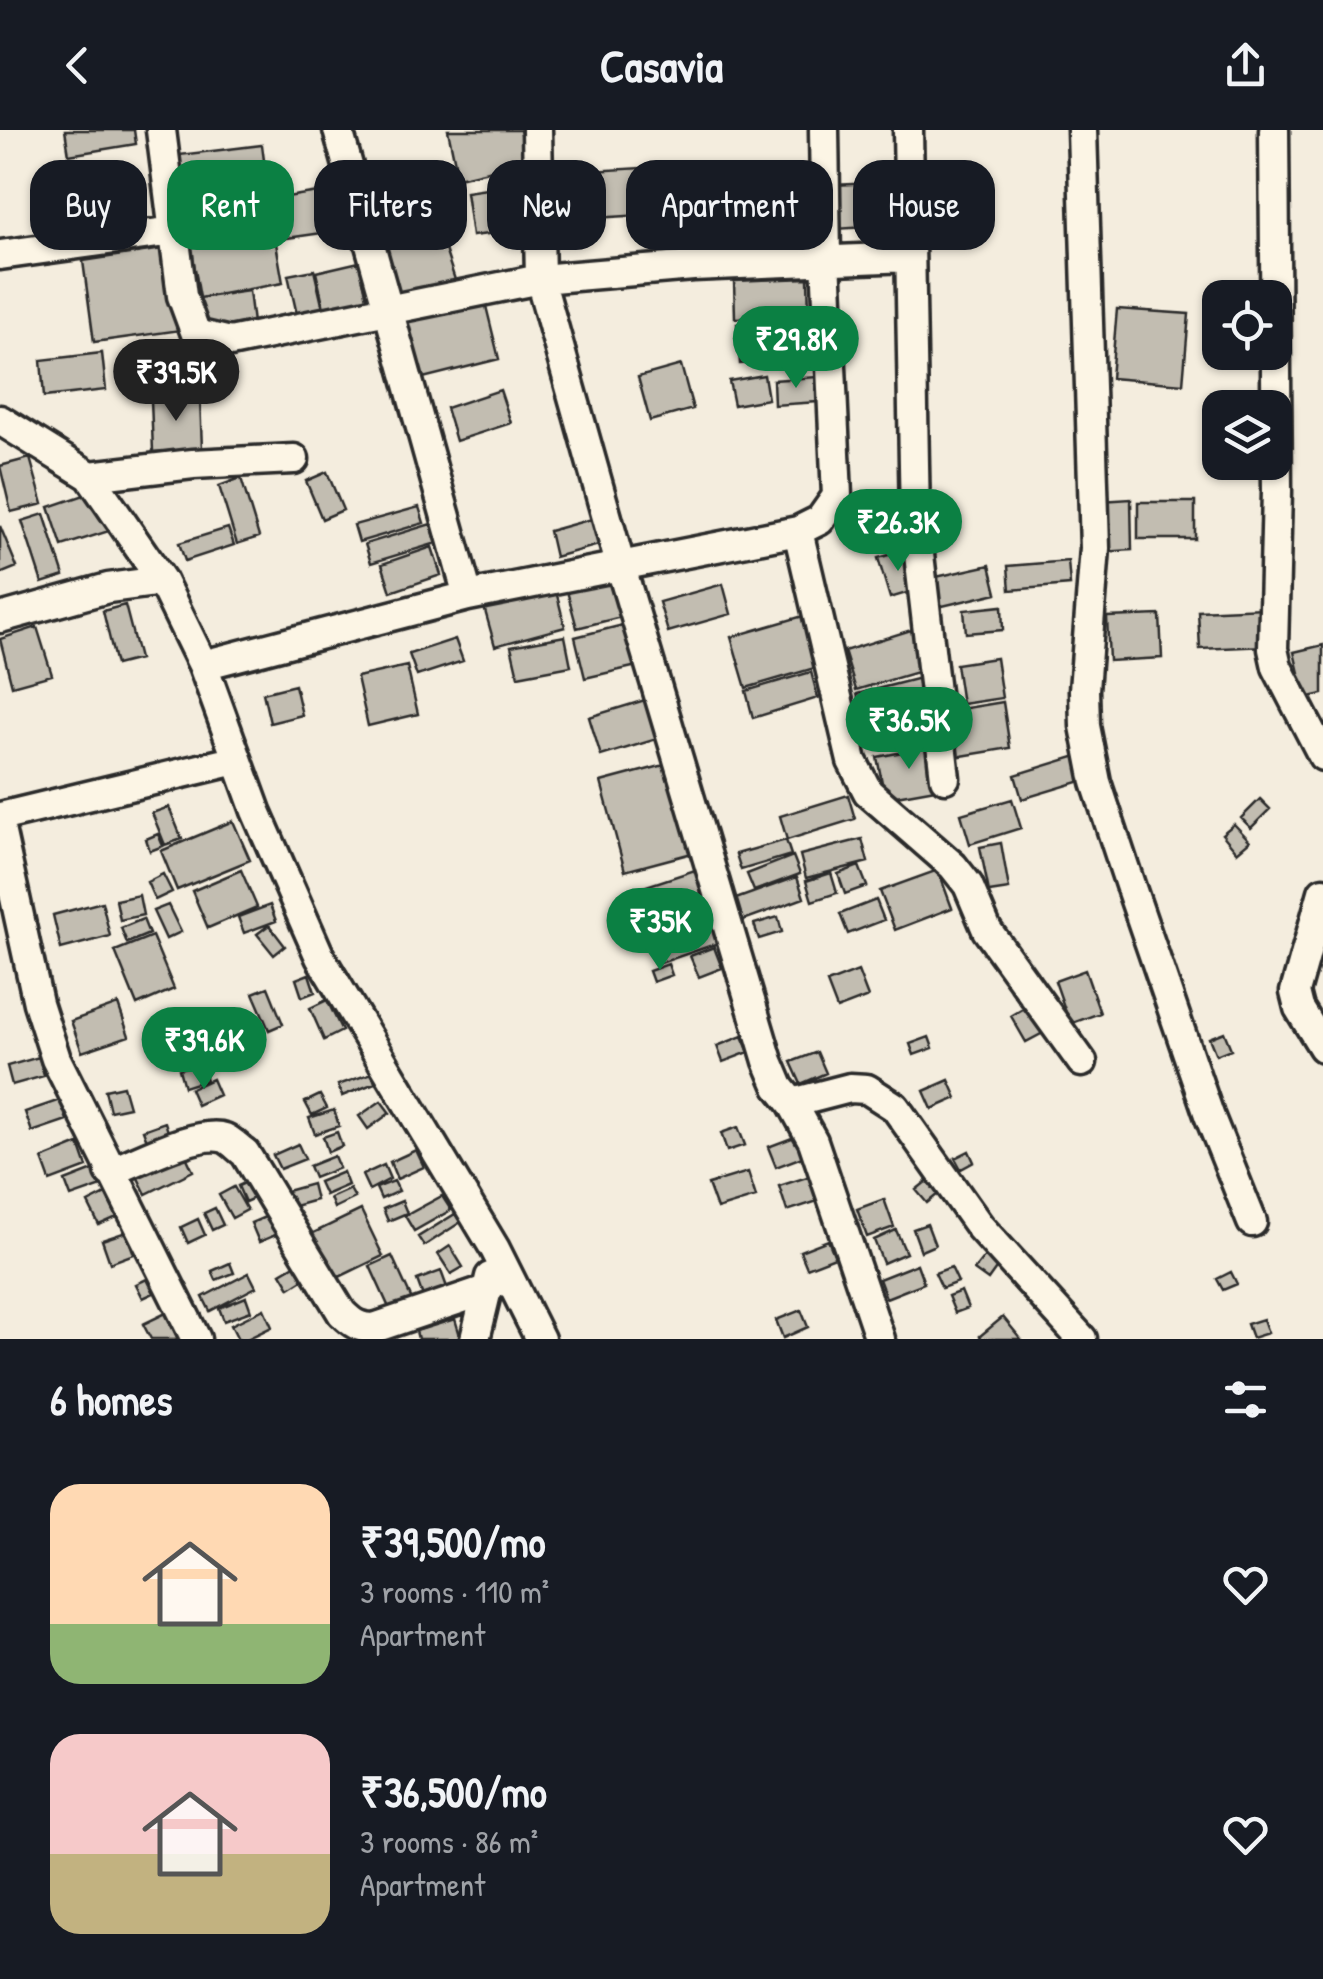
<!DOCTYPE html>
<meta charset="utf-8">
<style>
body{margin:0;font-family:"Patrick Hand",sans-serif;background:#20242c;color:#f1f3f6;height:100vh;display:flex;flex-direction:column;font-size:38px;white-space:nowrap}
*{box-sizing:border-box;margin:0}
p{font-size:32px;color:#9ea1a6}
.icon{flex:none;width:55px;height:55px;fill:none;stroke:currentColor;stroke-width:2;stroke-linecap:round;stroke-linejoin:round}
.map{position:relative;height:1209px;overflow:hidden}
.sheet{display:flex;flex-direction:column;background:#171b24;flex:1}
.sheet>*{flex:none}
.hud{position:absolute;left:30px;top:30px;width:1265px;height:90px;display:flex;gap:20px}
.buttons{position:absolute;left:1202px;top:150px;display:grid;gap:20px}
.buttons a{display:grid;place-items:center;width:90px;height:90px;border-radius:20px;background:#171b24;box-shadow:0 2px 8px #0004;font-size:50px}
.price{position:absolute;translate:-50% -85px;padding:0 22px;border-radius:35px;background:#0b8043;color:#fff;font-size:32px;line-height:65px;filter:drop-shadow(0 2px 5px #0008)}
.price::after{content:'';position:absolute;left:50%;top:60px;width:30px;height:22px;margin-left:-15px;background:inherit;clip-path:polygon(0 0,100% 0,50% 100%)}
.price.selected{background:#222;color:#fff}
ul{padding:0;list-style:none}
li{display:flex;align-items:center;gap:30px;height:250px;padding:0 50px}
li span{display:grid;place-items:center;flex:none;width:280px;height:200px;border-radius:30px;color:#555}
li>.icon{margin-inline-start:auto}
span .icon{width:120px;height:120px;fill:#fffc;stroke-width:1}
li b{font-size:42px}
h2{display:flex;justify-content:space-between;align-items:center;height:120px;padding:0 50px;font-size:42px}
.chip{padding:0 35px;border-radius:30px;background:#171b24;box-shadow:0 2px 8px #0004;font-size:35px;line-height:90px}
.chip.selected{background:#0b8043;color:#fff}
header{display:flex;justify-content:space-between;align-items:center;height:130px;padding:0 50px;background:#171b24;font-size:45px;font-weight:700}
.map>svg:first-child{display:block}
.building{fill:#c2bdb1;stroke:#2b2b2b;stroke-width:2.5}
.lines{fill:none;stroke-linecap:round;stroke-linejoin:round}
.minor-casing{stroke:#2b2b2b;stroke-width:35}
.minor{stroke:#fcf5e5;stroke-width:28}
</style>
<header><svg class="icon" aria-label="back" viewBox="0 0 24 24"><path d="M15 5l-7 7 7 7"/></svg>Casavia<svg class="icon" aria-label="share" viewBox="0 0 24 24"><path d="M12 15V3M7 8l5-5 5 5M5 13v7h14v-7"/></svg></header>
<div class="map">
<svg width="1323" height="1209" viewBox="0 0 1323 1209">
<rect width="100%" height="100%" fill="#f4edde"/>
<filter id="ink" filterUnits="userSpaceOnUse"><feTurbulence type="fractalNoise" baseFrequency=".01" numOctaves="2"/><feDisplacementMap in="SourceGraphic" scale="20" xChannelSelector="R" yChannelSelector="G"/><feConvolveMatrix kernelMatrix="1 2 1 2 8 2 1 2 1" color-interpolation-filters="sRGB"/></filter>
<g filter="url(#ink)">
<path class="building" d="M65,0H134L136,14L69,25Z
M448,0H520L527,32L458,48Z
M262,15L269,69L178,81L171,26Z
M641,38L643,85L562,90L559,43Z
M731,47L737,132L698,135L692,50Z
M108,51L118,103L81,111L71,59Z
M895,52L897,95L836,99L833,55Z
M528,53L534,98L472,106L466,62Z
M337,59L343,100L280,109L274,69Z
M434,86L457,156L402,174L379,104Z
M274,102L283,153L200,168L191,117Z
M169,118L181,200L94,212L83,131Z
M359,132L369,177L326,187L316,142Z
M314,140L324,183L298,189L288,145Z
M808,148L809,186L735,188L734,151Z
M249,161L253,193L203,200L199,168Z
M485,172L499,229L415,250L401,193Z
M1117,179L1189,184L1183,254L1111,248Z
M812,189L815,229L740,234L737,194Z
M102,223L106,260L44,267L41,230Z
M681,235L693,279L650,291L638,247Z
M764,245L768,269L734,275L729,251Z
M817,247L818,272L774,275L773,250Z
M500,260L511,293L456,311L446,278Z
M200,267L202,319L153,322L151,269Z
M30,328L43,374L11,382L0,336Z
M327,342L343,380L322,389L306,351Z
M241,348L259,407L237,414L219,356Z
M96,361L109,401L62,416L49,377Z
M1131,369L1132,420L1102,422L1101,371Z
M1138,372H1195V409H1138Z
M419,377L424,393L359,412L354,395Z
M44,384L64,446L42,453L22,391Z
M599,387L606,413L555,427L549,401Z
M431,394L437,413L371,433L365,414Z
M0,396L17,437L0,444Z
M228,398L234,415L185,431L179,413Z
M432,417L441,445L391,462L382,434Z
M906,420L917,460L890,468L878,428Z
M1068,431L1070,455L1010,460L1008,436Z
M990,435L997,463L934,478L927,449Z
M612,449L621,487L577,498L567,461Z
M723,454L731,484L668,502L659,472Z
M555,457L565,497L495,516L484,477Z
M125,475L139,529L116,535L103,481Z
M1002,476L1003,500L966,503L964,480Z
M1264,478L1266,516L1200,519L1198,481Z
M1160,485L1162,528L1109,531L1107,487Z
M803,486L818,537L746,558L731,507Z
M627,494L637,536L585,548L575,507Z
M37,497L52,545L12,556L0,509Z
M911,500L924,540L856,560L844,521Z
M565,506L571,536L518,546L511,516Z
M455,509L463,531L417,546L409,524Z
M1323,515V564L1305,568L1294,522Z
M996,528L1002,568L962,574L956,534Z
M407,536L418,584L368,596L357,547Z
M811,542L818,568L753,588L746,561Z
M920,548L925,568L862,583L857,564Z
M295,555L302,585L270,593L263,563Z
M645,570L657,609L601,626L589,587Z
M1003,572L1010,618L949,628L942,582Z
M933,616L941,658L885,668L877,627Z
M1080,625L1088,649L1022,669L1015,645Z
M668,634L692,723L625,741L601,652Z
M848,665L855,689L787,710L780,686Z
M1012,669L1021,698L970,714L961,684Z
M1260,669L1270,679L1251,698L1241,688Z
M169,677L182,709L165,715L152,683Z
M233,691L250,730L177,760L161,721Z
M1234,694L1250,711L1237,722L1222,704Z
M158,704L163,716L150,721L146,709Z
M862,709L868,732L806,748L800,725Z
M786,710L791,725L741,740L736,724Z
M1001,713L1009,759L989,762L980,717Z
M793,726L800,744L754,761L747,744Z
M859,736L867,756L845,764L838,744Z
M698,739L706,762L642,783L634,760Z
M241,740L257,777L208,798L192,761Z
M938,740L952,778L895,800L880,761Z
M831,743L837,763L812,771L806,751Z
M163,744L172,762L155,770L147,752Z
M797,747L804,768L741,791L733,770Z
M706,764L714,789L645,813L636,788Z
M139,765L143,785L120,790L116,770Z
M876,770L884,790L848,804L840,784Z
M102,772L110,806L61,819L53,785Z
M168,775L181,802L166,809L153,781Z
M270,775L276,791L244,803L238,787Z
M778,787L782,802L759,809L754,794Z
M143,789L149,804L127,813L121,798Z
M269,795L285,816L274,825L257,804Z
M716,797L721,812L655,835L650,820Z
M152,806L174,859L137,875L115,821Z
M714,817L722,838L699,847L690,826Z
M668,834L672,845L653,852L649,841Z
M1085,840L1100,883L1070,894L1055,851Z
M858,841L868,867L837,879L827,853Z
M309,844L315,862L302,867L296,849Z
M268,857L283,894L269,900L253,863Z
M327,870L342,901L324,910L310,878Z
M118,874L129,906L82,922L71,891Z
M1028,876L1043,903L1026,912L1011,886Z
M195,883L204,896L184,910L175,898Z
M1224,902L1231,919L1216,925L1209,908Z
M742,906L749,922L723,932L717,916Z
M929,907L933,918L914,925L910,914Z
M198,910L203,922L190,928L185,916Z
M817,922L826,943L801,954L791,932Z
M39,927L44,946L12,955L7,936Z
M200,933L206,950L184,957L179,939Z
M372,943L375,953L342,966L338,955Z
M212,949L219,965L197,975L190,959Z
M949,950L957,968L932,979L924,961Z
M123,956L129,977L110,981L105,960Z
M320,965L327,978L312,985L305,972Z
M60,970L67,990L32,1002L25,982Z
M381,971L390,983L368,999L359,986Z
M334,980L339,996L315,1004L309,988Z
M165,992L169,1005L148,1013L143,1000Z
M738,997L745,1015L727,1021L721,1003Z
M337,1002L342,1016L328,1022L323,1007Z
M797,1006L805,1026L776,1037L768,1017Z
M79,1014L87,1037L50,1051L42,1029Z
M298,1014L305,1029L280,1039L273,1025Z
M416,1020L424,1037L397,1049L390,1032Z
M969,1021L974,1032L961,1039L955,1028Z
M185,1024L193,1041L146,1064L137,1046Z
M334,1026L339,1038L314,1048L309,1036Z
M384,1035L390,1049L369,1060L362,1045Z
M96,1039L102,1056L71,1067L65,1051Z
M343,1042L348,1055L325,1065L319,1052Z
M748,1042L756,1067L717,1079L708,1054Z
M810,1046L818,1071L787,1081L779,1056Z
M256,1048L263,1064L245,1072L238,1056Z
M394,1051L399,1061L381,1069L376,1058Z
M927,1051L938,1064L927,1073L916,1060Z
M312,1054L316,1070L291,1077L287,1061Z
M234,1057L247,1080L232,1088L219,1065Z
M350,1059L355,1068L334,1078L330,1068Z
M106,1064L117,1087L99,1095L88,1073Z
M442,1066L451,1080L414,1101L405,1086Z
M884,1069L894,1097L867,1107L857,1079Z
M402,1071L407,1083L388,1091L383,1079Z
M215,1078L223,1095L212,1100L204,1083Z
M361,1080L383,1126L331,1151L309,1105Z
M277,1082L285,1101L259,1112L251,1093Z
M455,1084L461,1092L424,1116L418,1107Z
M198,1089L205,1105L188,1113L181,1097Z
M927,1094L935,1115L921,1121L913,1099Z
M896,1100L906,1123L883,1133L874,1110Z
M126,1102L134,1124L110,1133L102,1110Z
M828,1110L835,1127L807,1138L800,1121Z
M450,1116L463,1137L451,1144L438,1124Z
M392,1126L413,1172L391,1182L370,1136Z
M985,1126L998,1136L988,1150L974,1140Z
M303,1130L312,1144L290,1158L281,1143Z
M230,1133L234,1143L216,1150L212,1141Z
M917,1134L924,1153L886,1168L879,1149Z
M951,1137L958,1152L942,1158L935,1143Z
M441,1141L448,1160L424,1169L417,1150Z
M1231,1142L1237,1154L1223,1160L1217,1149Z
M249,1143L256,1157L210,1181L203,1167Z
M147,1149L154,1163L143,1168L136,1154Z
M961,1161L968,1178L955,1183L948,1166Z
M246,1167L251,1181L224,1191L219,1178Z
M264,1179L272,1197L247,1209H238L231,1195Z
M801,1180L808,1197L783,1208L776,1190Z
M166,1183L178,1209H151L143,1194Z
M1003,1187L1021,1209H982L980,1206Z
M455,1189L461,1209H418L416,1201Z
M1263,1189L1268,1203L1252,1208L1247,1194Z"/>
<g class="lines">
<defs>
<path id="minor" d="M161,0L182,166L196,204L230,212L540,149L693,136L909,127
M338,0L468,466
M537,0L540,149L620,434L768,931L779,957L792,973L850,958L867,959L895,977L980,1097L1082,1209
M908,0L915,390L945,648
M1082,0L1095,418L1084,560L1085,596L1096,652L1130,755L1209,985L1252,1092
M1274,0L1277,361L1273,519L1277,537L1323,626
M0,125L173,101
M0,290L90,346L162,451L203,535L256,681L320,827L495,1119L540,1209
M90,346L193,334L294,329
M798,401L852,631L868,662L953,736L968,755L987,800L1082,932
M0,488L108,458L162,451
M203,535L468,466L798,401L820,390L837,366L826,129L824,0
M0,687L237,630
M0,699L38,873L56,929L196,1209
M1323,762L1295,862L1299,878L1323,917
M792,973L813,1011L880,1209
M110,1042C137,1032 198,999 225,1008C232,1011 239,1019 245,1023L342,1183C352,1193 359,1198 374,1198L489,1159
M475,1209L490,1147"/>
</defs>
<use href="#minor" class="minor-casing"/>
<use href="#minor" class="minor"/>
</g>
</g>
</svg>
<div class="buttons">
<a><svg class="icon" aria-label="locate" viewBox="0 0 24 24"><circle cx="12" cy="12" r="6"/><path d="M12 2v4M12 18v4M2 12h4M18 12h4"/></svg></a>
<a><svg class="icon" aria-label="layers" viewBox="0 0 24 24"><path d="M12 4l9 5-9 5-9-5zM3 14l9 5 9-5"/></svg></a>
</div>
<b class="price" style="left:796px;top:261px">₹29.8K</b>
<b class="price selected" style="left:176px;top:294px">₹39.5K</b>
<b class="price" style="left:898px;top:444px">₹26.3K</b>
<b class="price" style="left:909px;top:642px">₹36.5K</b>
<b class="price" style="left:660px;top:843px">₹35K</b>
<b class="price" style="left:204px;top:962px">₹39.6K</b>
<div class="hud">
<a class="chip">Buy</a>
<a class="chip selected">Rent</a>
<a class="chip">Filters</a>
<a class="chip">New</a>
<a class="chip">Apartment</a>
<a class="chip">House</a>
</div>
</div>
<section class="sheet">
<h2>6 homes<svg class="icon" aria-label="filters" viewBox="0 0 24 24"><path d="M4 7h16M4 17h16"/><circle cx="9" cy="7" r="2"/><circle cx="15" cy="17" r="2"/></svg></h2>
<ul>
<li><span style="background:linear-gradient(#ffd9b3 70%,#8fb573 0)"><svg class="icon" aria-label="home" viewBox="0 0 24 24"><path d="M3 11l9-7 9 7M6 9v11h12V9"/></svg></span><div><b>₹39,500/mo</b><p>3 rooms · 110 m²</p><p>Apartment</p></div><svg class="icon" aria-label="heart" viewBox="0 0 24 24"><path d="M12 20l-8-8c-3-5 5-10 8-4 3-6 11-1 8 4z"/></svg></li>
<li><span style="background:linear-gradient(#f6c9c9 60%,#c2b280 0)"><svg class="icon" aria-label="home" viewBox="0 0 24 24"><path d="M3 11l9-7 9 7M6 9v11h12V9"/></svg></span><div><b>₹36,500/mo</b><p>3 rooms · 86 m²</p><p>Apartment</p></div><svg class="icon" aria-label="heart" viewBox="0 0 24 24"><path d="M12 20l-8-8c-3-5 5-10 8-4 3-6 11-1 8 4z"/></svg></li>
</ul>
</section>
